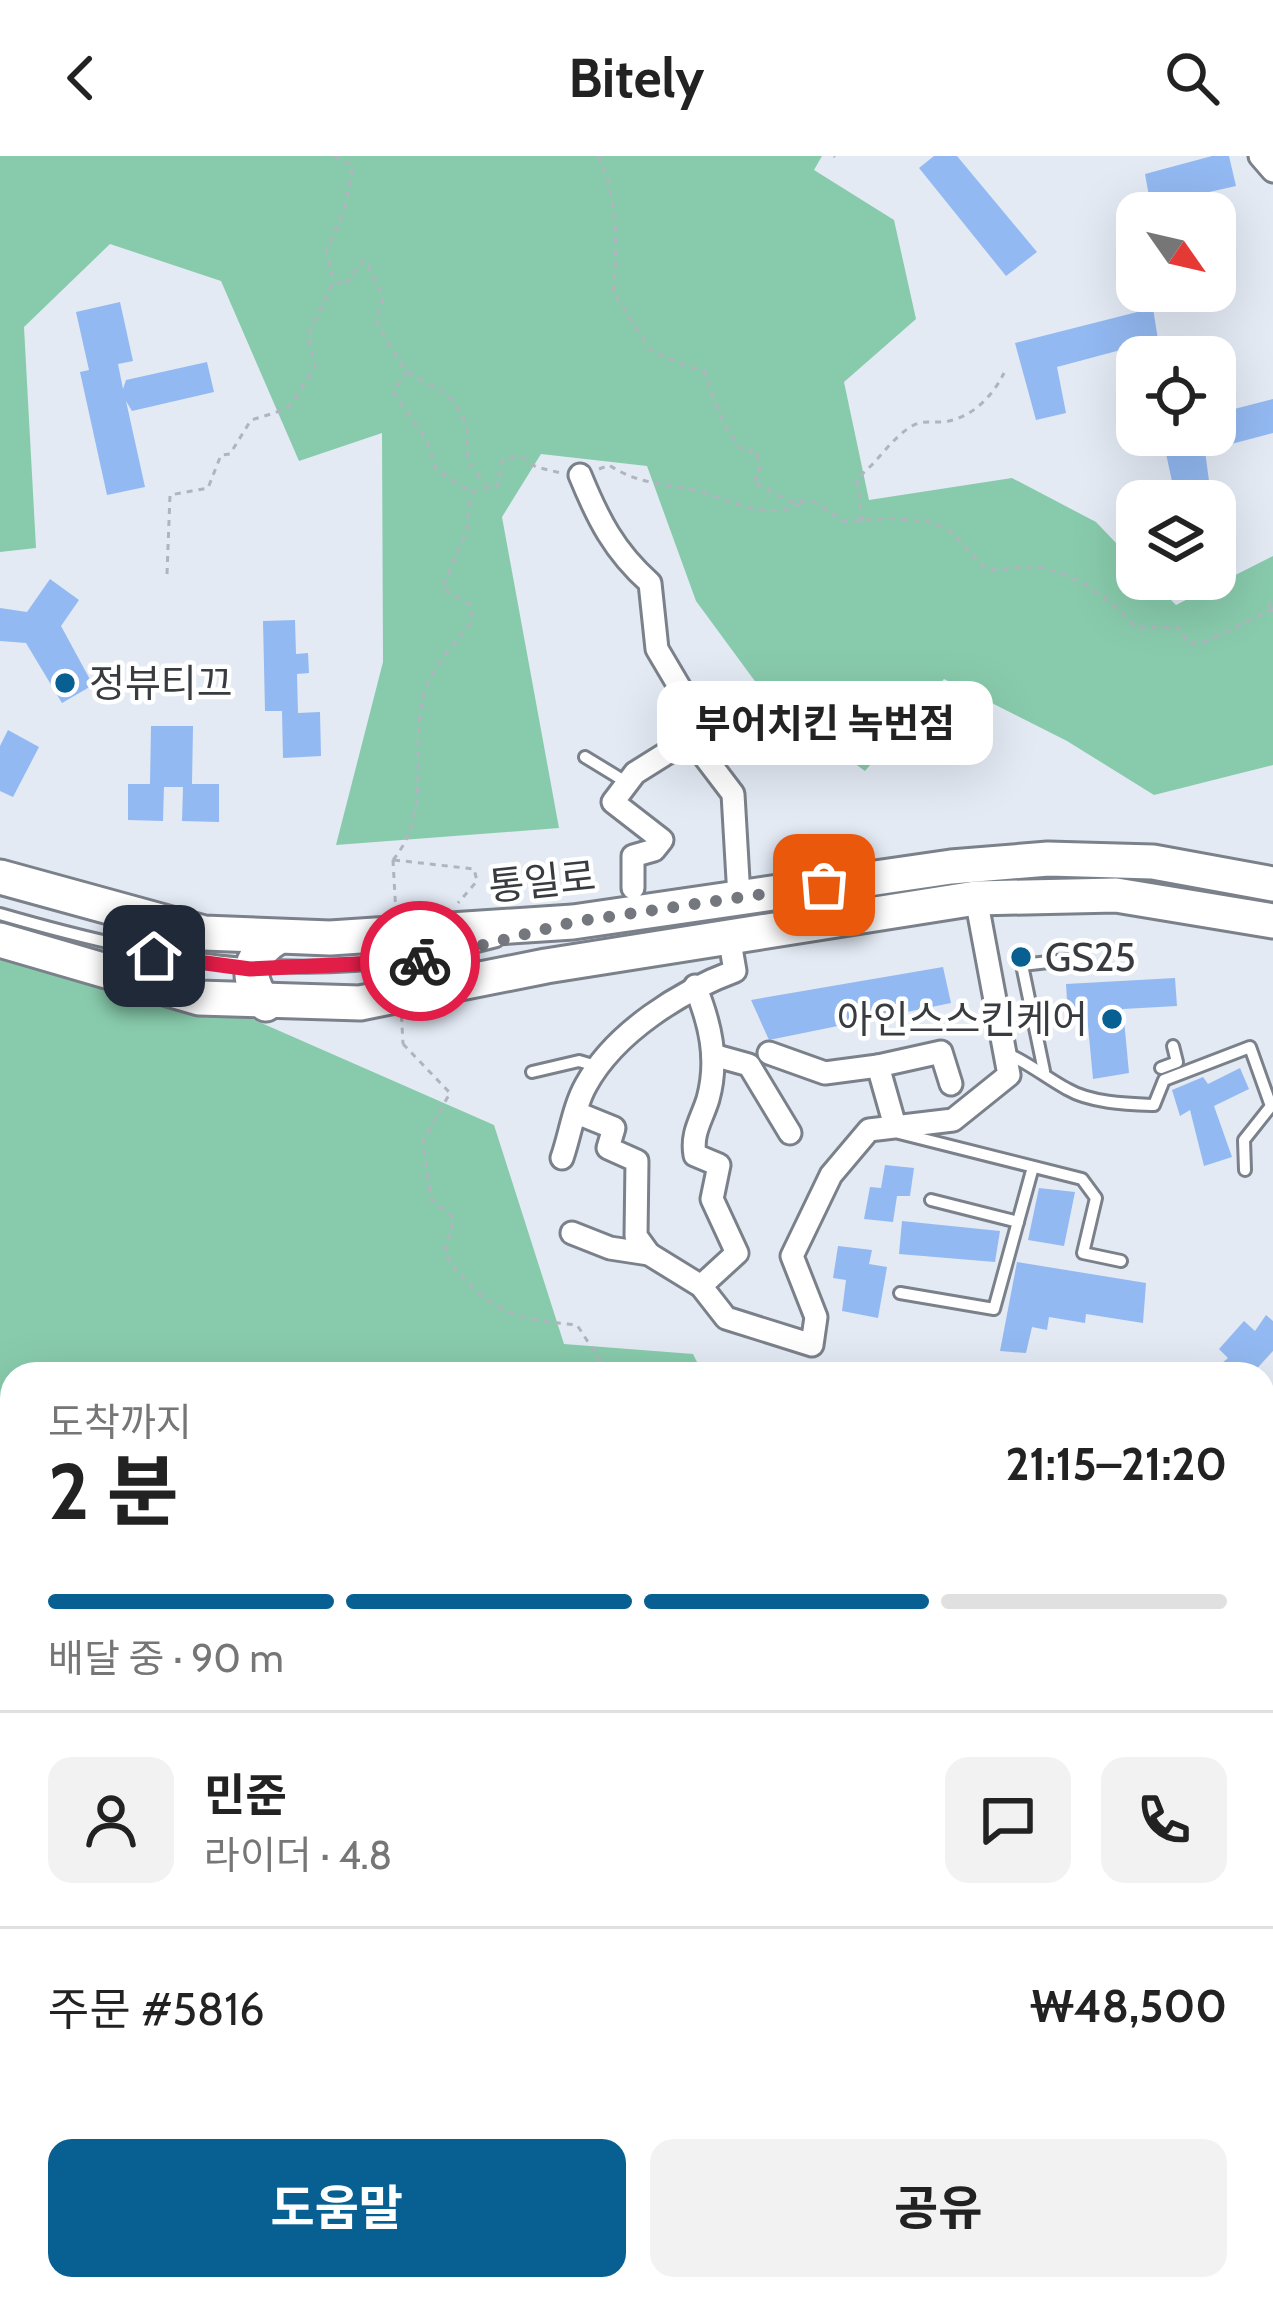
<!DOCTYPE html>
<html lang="ko">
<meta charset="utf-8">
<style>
body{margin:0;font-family:Cabin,"Noto Sans KR",sans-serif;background:#f2f2f2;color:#222;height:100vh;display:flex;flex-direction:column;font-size:45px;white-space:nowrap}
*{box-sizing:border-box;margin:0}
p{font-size:39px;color:#767676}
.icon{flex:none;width:66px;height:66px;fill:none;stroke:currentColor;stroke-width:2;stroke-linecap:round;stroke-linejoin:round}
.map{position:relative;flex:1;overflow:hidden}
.sheet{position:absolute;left:0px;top:1206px;width:1275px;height:939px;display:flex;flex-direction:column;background:#fff;border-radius:36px 36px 0 0;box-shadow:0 12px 48px #0002}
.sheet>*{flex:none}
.needle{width:78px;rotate:124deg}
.fabs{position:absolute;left:1116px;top:36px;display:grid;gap:24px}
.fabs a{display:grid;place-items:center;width:120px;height:120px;border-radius:24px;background:#fff;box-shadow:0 12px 48px #0002;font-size:60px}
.pin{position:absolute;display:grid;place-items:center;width:102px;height:102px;color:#fff;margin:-51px;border-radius:24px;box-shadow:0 6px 18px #0006}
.courier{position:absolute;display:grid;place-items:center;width:120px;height:120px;margin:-60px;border:9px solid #e11d48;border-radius:50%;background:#fff;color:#222;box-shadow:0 3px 15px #0007}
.bubble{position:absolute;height:84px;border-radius:24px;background:#fff;box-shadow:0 12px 48px #0002;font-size:39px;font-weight:700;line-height:84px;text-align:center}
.summary em{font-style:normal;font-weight:700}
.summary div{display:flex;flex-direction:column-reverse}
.summary{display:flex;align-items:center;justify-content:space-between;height:204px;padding:0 48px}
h1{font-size:78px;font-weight:700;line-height:90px}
.bar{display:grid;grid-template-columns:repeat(4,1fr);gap:18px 12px;align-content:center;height:144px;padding:0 48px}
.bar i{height:15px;border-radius:9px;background:#e0e0e0}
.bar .current{background:#076091}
.bar p{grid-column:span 4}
.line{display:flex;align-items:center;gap:30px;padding:0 48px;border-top:3px solid #e0e0e0}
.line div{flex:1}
.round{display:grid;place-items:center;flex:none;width:126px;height:126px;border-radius:24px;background:#f2f2f2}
.primary-button{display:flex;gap:24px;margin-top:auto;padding:24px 48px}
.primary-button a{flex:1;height:138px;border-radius:24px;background:#076091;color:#fff;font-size:48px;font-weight:700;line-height:138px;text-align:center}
.primary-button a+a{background:#f2f2f2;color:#222}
header{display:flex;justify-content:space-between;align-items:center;height:156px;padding:0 48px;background:#fff;font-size:54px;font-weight:700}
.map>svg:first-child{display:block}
</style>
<header><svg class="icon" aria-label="back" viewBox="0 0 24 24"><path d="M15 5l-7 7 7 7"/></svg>Bitely<svg class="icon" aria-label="search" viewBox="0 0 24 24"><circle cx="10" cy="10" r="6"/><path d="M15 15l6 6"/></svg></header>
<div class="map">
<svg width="1273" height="2143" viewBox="0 0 1273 2143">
<rect width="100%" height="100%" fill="#e3eaf4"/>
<g fill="#88cbac">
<path d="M 0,0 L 822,0 L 814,14 L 894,64 L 916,163 L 844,226 L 869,344 L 1012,322 L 1096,366 L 1137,409 L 1137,423 L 1150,423 L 1176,449 L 1273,400 L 1273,609 L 1154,639 L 1067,585 L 944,523 L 865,615 L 771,547 L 696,445 L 647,310 L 541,298 L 502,361 L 559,672 L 336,689 L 383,506 L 382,277 L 299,305 L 221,125 L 110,88 L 24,171 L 36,392 L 0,396 Z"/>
<path d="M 0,798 L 243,859 L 494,969 L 564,1188 L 693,1198 L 703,1218 L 12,1218 L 12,2102 L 0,2098 Z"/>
<path d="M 1263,1326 L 1273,1329 L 1273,2143 L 127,2143 L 100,2133 L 1263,2133 Z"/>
</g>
<g fill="#93b9f2">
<path d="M 934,0 L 957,0 L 1037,96 L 1006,120 L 919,12 Z"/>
<path d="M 1212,0 L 1229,0 L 1236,30 L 1187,41 L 1191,57 L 1152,57 L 1145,18 Z"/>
<path d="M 120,146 L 133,205 L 118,208 L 123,233 L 126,224 L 207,206 L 214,236 L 132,255 L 126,245 L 145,331 L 107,339 L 80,216 L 89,214 L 76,156 Z"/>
<path d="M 1153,152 L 1158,184 L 1057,211 L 1066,257 L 1036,264 L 1015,187 Z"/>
<path d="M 1273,243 L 1273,277 L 1205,295 L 1211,340 L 1176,344 L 1162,279 L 1215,279 L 1215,258 Z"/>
<path d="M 50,423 L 79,444 L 61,470 L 93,529 L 62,547 L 26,487 L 0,485 L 0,452 L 27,456 Z"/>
<path d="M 295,464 L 296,498 L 308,497 L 309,517 L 297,518 L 298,557 L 320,556 L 321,600 L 283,602 L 282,555 L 265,555 L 263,465 Z"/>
<path d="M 151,570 L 193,570 L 192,628 L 219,628 L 219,666 L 182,665 L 183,631 L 164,631 L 163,665 L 128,664 L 128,628 L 150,628 Z"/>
<path d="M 8,574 L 39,591 L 13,641 L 0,635 L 0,590 Z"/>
<path d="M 943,811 L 951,847 L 769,884 L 751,844 Z"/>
<path d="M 1175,822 L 1177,850 L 1123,853 L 1129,917 L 1093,923 L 1087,859 L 1068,862 L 1066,828 Z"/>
<path d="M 1240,912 L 1249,933 L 1214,950 L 1232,1001 L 1204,1010 L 1190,954 L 1180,960 L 1172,934 L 1203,921 L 1208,928 Z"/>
<path d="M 885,1009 L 914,1012 L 910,1040 L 897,1040 L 893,1066 L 864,1063 L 870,1031 L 881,1032 Z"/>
<path d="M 1039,1032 L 1075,1036 L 1064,1090 L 1028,1084 Z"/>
<path d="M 902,1065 L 1000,1075 L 995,1106 L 899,1098 Z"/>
<path d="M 838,1090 L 872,1094 L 869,1108 L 887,1111 L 878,1162 L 842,1155 L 846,1124 L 833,1122 Z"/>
<path d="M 1017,1106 L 1146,1127 L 1143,1167 L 1086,1158 L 1085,1167 L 1049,1161 L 1047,1174 L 1032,1171 L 1026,1197 L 1000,1195 Z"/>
<path d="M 1266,1159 L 1273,1165 L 1273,1195 L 1252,1218 L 1211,1216 L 1228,1202 L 1219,1193 L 1244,1165 L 1255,1175 Z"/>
</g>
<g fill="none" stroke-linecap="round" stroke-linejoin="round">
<g stroke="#7b818a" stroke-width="16">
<g id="lane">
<path d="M 585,601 L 626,626"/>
<path d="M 0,758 C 173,808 320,833 497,785"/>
<path d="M 438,804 L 479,811"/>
<path d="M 1008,898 C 1030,908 1047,922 1067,933 C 1091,947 1127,948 1154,949 L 1164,924 L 1250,891 L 1271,950 L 1244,984 L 1245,1014"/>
<path d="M 1161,912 L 1177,906 L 1173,890"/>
<path d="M 1044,915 L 1022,809 L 1084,802"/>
<path d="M 532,916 L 579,905 L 596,910"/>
<path d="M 899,977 L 1082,1023 L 1096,1042 L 1083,1097 L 1121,1105"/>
<path d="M 931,1044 L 1018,1066"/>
<path d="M 900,1137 L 994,1153 L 1033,1011"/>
</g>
</g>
<g stroke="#7b818a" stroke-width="27">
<g id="street">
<path d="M 1260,0 L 1273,15"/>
<path d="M 580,319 C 598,363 614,395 650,427 L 657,493 L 693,554 L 695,588 L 733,638 L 739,741"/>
<path d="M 633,732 L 633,700 L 654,694 L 662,684 L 613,646 L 635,617 L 683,587 L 695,588"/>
<path d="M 695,830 C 710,867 719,903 708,943 C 702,963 691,977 695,999 L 719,1009 L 712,1043 L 737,1097 L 701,1130"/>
<path d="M 769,897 L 825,917 L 878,910"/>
<path d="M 713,899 L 749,909 L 790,977"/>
<path d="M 577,957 L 614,972 L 608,992 L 637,1005 L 636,1080 L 649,1098"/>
<path d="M 895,970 L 878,910 L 941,896 L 951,928"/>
<path d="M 562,1002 C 570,979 574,950 586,929 C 615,876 681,835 735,815 L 729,780"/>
<path d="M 572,1077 L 610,1092 L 649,1098 L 701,1130 L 726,1162 L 812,1189 L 816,1161 L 792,1100 L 831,1019 L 869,974 L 953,964 L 1009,919 L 976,742"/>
<path d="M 893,2143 L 894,2133"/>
</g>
</g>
<g stroke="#7b818a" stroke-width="39">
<g id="primary">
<path d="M 0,721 L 204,777 L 330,782 L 573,766 L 951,711 L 1048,703 L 1153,706 L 1273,728"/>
<path d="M 0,784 L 199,842 L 360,847 L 546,810 L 976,742 L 1116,739 L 1273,765"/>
<path d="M 150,830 L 170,825 L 180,811 L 181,790 L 165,769"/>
<path d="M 266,848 C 243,821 249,799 278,781"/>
</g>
</g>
<g stroke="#afb5bd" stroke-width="3" stroke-dasharray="6 6" stroke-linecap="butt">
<path d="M 334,0 L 353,10 L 344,55 L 326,95 L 334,126 L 346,128 L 363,104 L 367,107 L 383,141 L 376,164 C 384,180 399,210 413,219 C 432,231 445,232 458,252 C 480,285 450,293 486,328"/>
<path d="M 598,0 C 618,40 618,93 613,136 L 652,196 L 705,216 C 713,245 724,274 744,295 L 757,295 L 760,320 L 752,325 L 789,345 L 815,346 L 845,366 L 889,362 L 931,366 L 949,374 L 986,413 C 1003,415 1020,410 1035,411 C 1073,415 1111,443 1135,471 L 1177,471 L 1189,488 L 1207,485 L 1273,453"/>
<path d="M 834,0 L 835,1"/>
<path d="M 407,216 L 393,235 L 427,285 L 436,313 L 471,336 L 498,329 L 502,305 L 519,299 L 536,311 L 561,317"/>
<path d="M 599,313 L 609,309 C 636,327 659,327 690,333 C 724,340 766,367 800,348"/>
<path d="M 862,366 L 857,322 C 878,307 890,283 912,270 C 924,263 936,268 949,265 C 975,259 993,239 1004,217"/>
<path d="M 167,418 L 170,339 L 208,332 L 221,299 L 230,298 L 251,264 C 301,249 286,255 315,210 L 308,178 L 332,129"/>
<path d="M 1268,452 L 1273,441"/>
<path d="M 393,704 C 435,653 407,589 426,532 C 436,505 457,487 473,463 L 470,449 L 442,432 L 467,374 L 470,338"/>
<path d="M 394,704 L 474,713 L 477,725 L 458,747"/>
<path d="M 403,888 L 450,937 L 423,985 L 431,1043 L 454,1062 L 444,1097 C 486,1155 508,1162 577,1169 L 609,1218"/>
<path d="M 0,1380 L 12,1395"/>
<path d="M 0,1585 L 12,1590"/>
<path d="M 0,1770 L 12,1773"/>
<path d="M 1263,1854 L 1273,1863"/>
<path d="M 1263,1935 L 1273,1938"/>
<path d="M 959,2133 L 962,2143"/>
</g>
<use href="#lane" stroke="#fff" stroke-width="10"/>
<use href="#street" stroke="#fff" stroke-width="21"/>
<use href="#primary" stroke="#fff" stroke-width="33"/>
<path stroke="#afb5bd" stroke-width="3" stroke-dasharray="6 6" stroke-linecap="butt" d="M 393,704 L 403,888"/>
</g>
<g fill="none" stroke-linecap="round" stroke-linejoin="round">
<path stroke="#74787e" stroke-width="12" stroke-dasharray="0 21.6" d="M 420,805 L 573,766 L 824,729"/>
<path stroke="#e11d48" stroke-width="15" d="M 154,800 L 250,813 L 420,805"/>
</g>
<g fill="#076091" stroke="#fff" stroke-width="4.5">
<circle cx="65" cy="527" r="12"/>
<circle cx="1021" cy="801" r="12"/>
<circle cx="1112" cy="863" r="12"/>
</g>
<g text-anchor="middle" stroke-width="9" stroke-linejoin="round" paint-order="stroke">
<g font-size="39" fill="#383b3f" stroke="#fff" text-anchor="start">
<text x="89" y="541">정뷰티끄</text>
<text x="1045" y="815">GS25</text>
<text x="1088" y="877" text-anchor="end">아인스스킨케어</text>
</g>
<g font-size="39" fill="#383b3f" stroke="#fff">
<text transform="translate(542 725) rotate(-6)" y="14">통일로</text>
</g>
</g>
</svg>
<div class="fabs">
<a><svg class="needle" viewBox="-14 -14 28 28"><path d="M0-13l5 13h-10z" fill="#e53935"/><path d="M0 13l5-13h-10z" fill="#767676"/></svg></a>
<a><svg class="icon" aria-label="locate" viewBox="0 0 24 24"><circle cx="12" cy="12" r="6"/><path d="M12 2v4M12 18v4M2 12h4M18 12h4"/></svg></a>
<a><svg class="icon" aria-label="layers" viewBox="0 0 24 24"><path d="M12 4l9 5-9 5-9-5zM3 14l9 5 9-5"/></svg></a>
</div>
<div class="pin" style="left:824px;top:729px;background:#ea580c"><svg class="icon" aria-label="bag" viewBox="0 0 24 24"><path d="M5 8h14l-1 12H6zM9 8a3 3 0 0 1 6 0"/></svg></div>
<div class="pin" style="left:154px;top:800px;background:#1f2937"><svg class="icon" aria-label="home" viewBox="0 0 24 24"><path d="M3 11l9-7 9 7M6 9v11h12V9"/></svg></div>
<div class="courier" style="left:420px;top:805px"><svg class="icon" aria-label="bike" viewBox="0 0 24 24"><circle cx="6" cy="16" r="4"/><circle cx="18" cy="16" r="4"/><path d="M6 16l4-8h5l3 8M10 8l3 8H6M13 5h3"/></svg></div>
<div class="bubble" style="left:657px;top:525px;width:336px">부어치킨 녹번점</div>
<section class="sheet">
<div class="summary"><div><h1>2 분</h1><p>도착까지</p></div><em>21:15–21:20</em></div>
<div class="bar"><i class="current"></i><i class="current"></i><i class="current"></i><i></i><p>배달 중 · 90 m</p></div>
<div class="line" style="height:216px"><a class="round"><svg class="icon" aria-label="person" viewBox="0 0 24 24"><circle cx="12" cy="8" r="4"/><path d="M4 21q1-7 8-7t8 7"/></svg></a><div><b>민준</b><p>라이더 · 4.8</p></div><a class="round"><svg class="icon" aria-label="chat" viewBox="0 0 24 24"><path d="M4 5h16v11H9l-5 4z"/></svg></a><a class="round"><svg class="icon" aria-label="phone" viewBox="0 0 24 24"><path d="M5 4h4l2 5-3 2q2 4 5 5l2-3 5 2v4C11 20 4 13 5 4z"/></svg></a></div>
<div class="line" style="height:156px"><div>주문 #5816</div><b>₩48,500</b></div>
<div class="primary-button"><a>도움말</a><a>공유</a></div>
</section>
</div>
